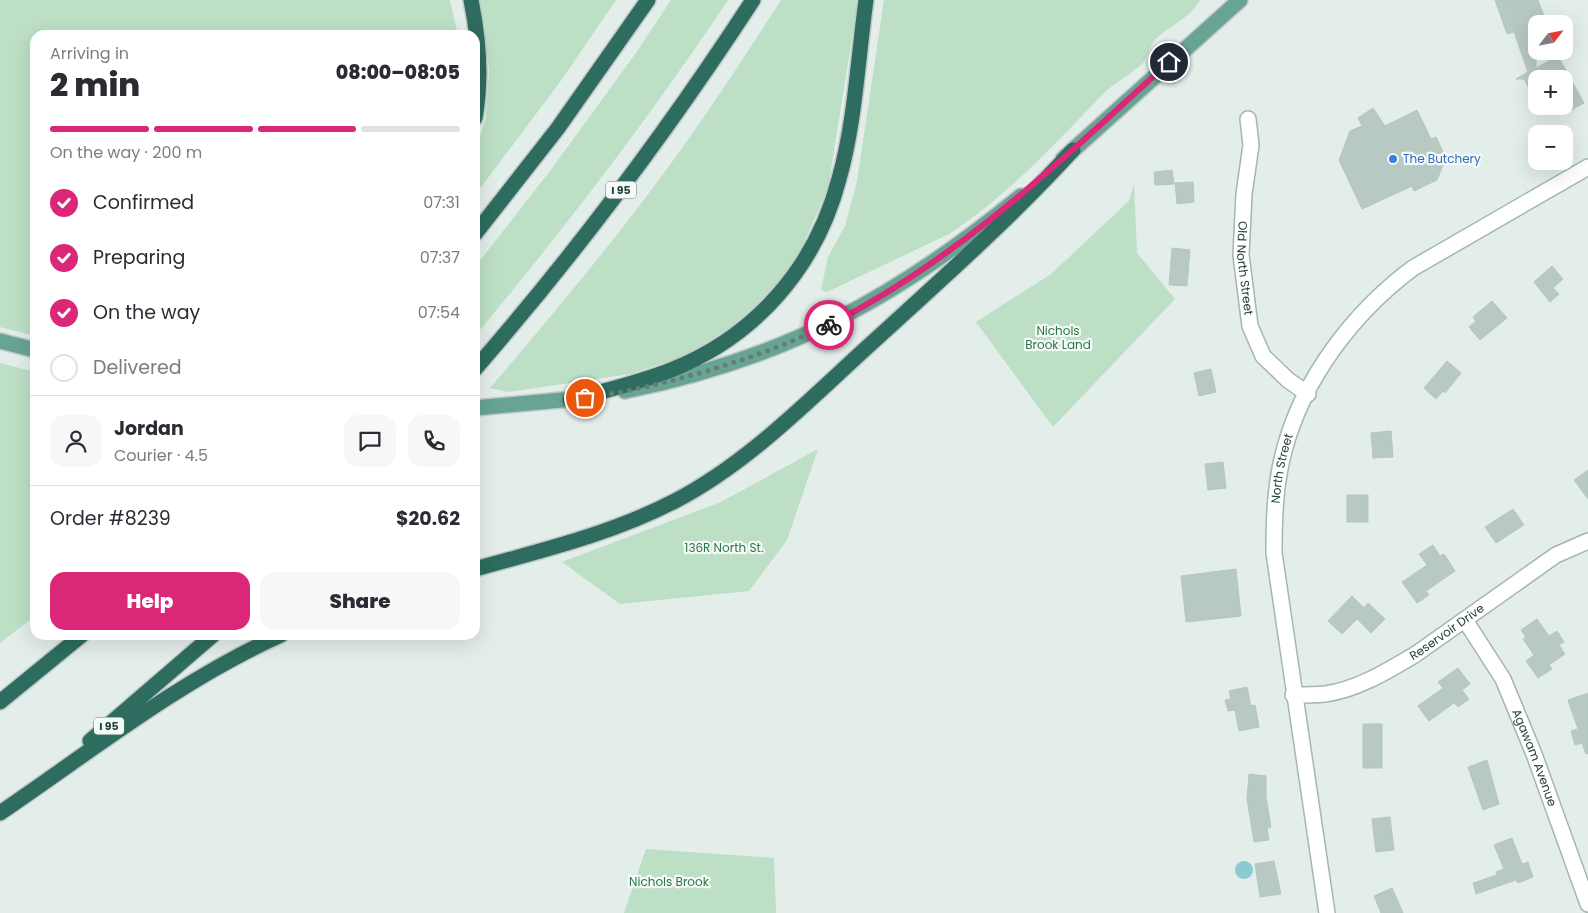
<!DOCTYPE html>
<meta charset="utf-8">
<style>
body{margin:0;font-family:Poppins,sans-serif;background:#f7f7f7;color:#2b2b33;height:100vh;display:flex;flex-direction:column;font-size:19px;white-space:nowrap}
*{box-sizing:border-box;margin:0}
p{font-size:16px;color:#7c7c81}
.icon{flex:none;width:28px;height:28px;fill:none;stroke:currentColor;stroke-width:2;stroke-linecap:round;stroke-linejoin:round}
.map{position:relative;flex:1;overflow:hidden}
.sheet{position:absolute;left:30px;top:30px;width:450px;height:610px;display:flex;flex-direction:column;background:#fff;border-radius:15px;box-shadow:0 5px 20px #0002}
.sheet>*{flex:none}
.needle{width:32px;rotate:58deg}
.controls{position:absolute;left:1528px;top:15px;display:grid;gap:10px}
.controls a{display:grid;place-items:center;width:45px;height:45px;border-radius:10px;background:#fff;box-shadow:0 5px 20px #0002;font-size:25px}
.pin{position:absolute;display:grid;place-items:center;width:42px;height:42px;color:#fff;margin:-21px;border:2px solid #fff;border-radius:50%;box-shadow:0 1px 5px #0007}
.courier{position:absolute;display:grid;place-items:center;width:50px;height:50px;margin:-25px;border:4px solid #db2777;border-radius:50%;background:#fff;color:#222;box-shadow:0 1px 6px #0007}
.head em{font-style:normal;font-weight:800}
.head div{display:flex;flex-direction:column-reverse}
.head{display:flex;align-items:center;justify-content:space-between;height:85px;padding:0 20px}
h1{font-size:32px;font-weight:800;line-height:38px}
.bar{display:grid;grid-template-columns:repeat(4,1fr);gap:8px 5px;align-content:center;height:60px;padding:0 20px}
.bar i{height:6px;border-radius:4px;background:#e1e1e2}
.bar .on{background:#db2777}
.bar p{grid-column:span 4}
.line{display:flex;align-items:center;gap:12px;padding:0 20px;border-top:1px solid #e1e1e2}
.line div{flex:1}
.round{display:grid;place-items:center;flex:none;width:52px;height:52px;border-radius:15px;background:#f7f7f7}
ol{padding:0 20px;list-style:none}
li{display:flex;align-items:center;gap:15px;height:55px}
li p{margin-inline-start:auto}
li .icon{padding:5px;border-radius:50%;background:#db2777;color:#fff;stroke-width:4}
li:last-child{color:#7c7c81}
li i{width:28px;height:28px;border:2px solid #e1e1e2;border-radius:50%}
.button{display:flex;gap:10px;margin-top:auto;padding:10px 20px}
.button a{flex:1;height:58px;border-radius:15px;background:#db2777;color:#fff;font-size:20px;font-weight:800;line-height:58px;text-align:center}
.button a+a{background:#f7f7f7;color:#2b2b33}
.map>svg:first-child{display:block}
</style>
<div class="map">
<svg width="1588" height="913" viewBox="0 0 1588 913">
<rect width="100%" height="100%" fill="#e3ede9"/>
<g fill="#bcdfc5">
<path d="M 0,0 L 450,0 L 458,35 L 35,35 L 35,336 L 0,327 Z"/>
<path d="M 480,0 L 616,0 L 560,82 L 475,195 L 475,152 L 486,118 L 489,70 Z"/>
<path d="M 671,0 L 728,0 C 650,117 565,228 475,336 L 475,267 L 550,171 L 636,53 Z"/>
<path d="M 781,0 L 858,0 L 828,188 L 799,254 L 783,277 L 758,303 L 732,326 L 704,344 L 676,359 L 630,374 L 508,392 L 490,388 C 543,326 596,263 646,197 C 694,134 738,67 781,0 Z"/>
<path d="M 884,0 L 1200,0 C 1189,19 1170,25 1155,40 C 1149,46 1148,57 1143,63 C 1130,76 1113,83 1101,96 C 1053,146 1007,196 949,234 L 827,292 L 821,290 L 828,257 L 845,226 L 857,181 Z"/>
<path d="M 1134,184 L 1137,253 L 1175,299 L 1053,427 L 976,322 L 1051,274 L 1129,201 Z"/>
<path d="M 0,363 L 35,372 L 35,616 L 0,643 Z"/>
<path d="M 818,449 L 787,540 L 749,591 L 620,604 L 562,562 L 721,502 Z"/>
<path d="M 646,849 L 774,858 L 776,913 L 624,913 Z"/>
</g>
<circle fill="#8bc9d3" cx="1244" cy="870" r="9"/>
<g fill="#b8c8c2" stroke="#b5c7c0">
<path d="M 1495,0 L 1538,0 L 1547,24 L 1536,24 L 1536,68 L 1558,56 L 1584,103 L 1564,114 L 1564,79 L 1536,79 L 1536,101 L 1524,79 L 1516,79 L 1528,72 L 1514,32 L 1507,34 Z"/>
<path d="M 1373,108 L 1385,126 L 1417,110 L 1431,139 L 1436,137 L 1446,158 L 1437,180 L 1414,191 L 1412,186 L 1362,209 L 1339,160 L 1350,131 L 1362,126 L 1358,118 Z"/>
<path d="M 1172,170 L 1174,184 L 1155,185 L 1154,172 Z"/>
<path d="M 1193,182 L 1194,202 L 1177,204 L 1175,183 Z"/>
<path d="M 1172,248 L 1190,250 L 1187,286 L 1169,285 Z"/>
<path d="M 1552,266 L 1563,279 L 1553,288 L 1559,294 L 1550,302 L 1534,282 Z"/>
<path d="M 1492,301 L 1507,318 L 1480,340 L 1469,327 L 1476,321 L 1473,317 Z"/>
<path d="M 1447,361 L 1461,373 L 1445,393 L 1443,391 L 1436,399 L 1424,388 Z"/>
<path d="M 1211,369 L 1216,392 L 1199,396 L 1194,373 Z"/>
<path d="M 1391,431 L 1393,457 L 1373,458 L 1371,433 Z"/>
<path d="M 1223,462 L 1226,488 L 1208,490 L 1205,464 Z"/>
<path d="M 1588,470 L 1588,499 L 1574,480 Z"/>
<rect x="1347" y="495" width="21" height="27"/>
<path d="M 1513,509 L 1524,525 L 1496,543 L 1485,527 Z"/>
<path d="M 1433,545 L 1440,556 L 1444,554 L 1455,571 L 1426,591 L 1429,595 L 1417,603 L 1402,582 L 1427,565 L 1419,554 Z"/>
<path d="M 1236,569 L 1241,616 L 1186,622 L 1181,576 Z"/>
<path d="M 1352,596 L 1364,608 L 1368,603 L 1385,619 L 1371,633 L 1357,619 L 1342,634 L 1328,621 Z"/>
<path d="M 1537,619 L 1549,636 L 1557,631 L 1564,642 L 1559,645 L 1565,654 L 1549,665 L 1552,669 L 1538,678 L 1526,661 L 1534,655 L 1523,639 L 1526,637 L 1521,630 Z"/>
<path d="M 1458,668 L 1470,684 L 1462,690 L 1469,699 L 1458,707 L 1454,703 L 1429,721 L 1418,706 L 1443,688 L 1438,682 Z"/>
<path d="M 1247,687 L 1251,706 L 1255,705 L 1259,727 L 1239,731 L 1235,710 L 1228,711 L 1225,700 L 1231,699 L 1229,691 Z"/>
<path d="M 1588,693 L 1588,753 L 1586,754 L 1582,743 L 1575,745 L 1571,731 L 1578,729 L 1568,700 Z"/>
<rect x="1363" y="724" width="19" height="44"/>
<path d="M 1487,760 L 1499,804 L 1483,810 L 1468,767 Z"/>
<path d="M 1249,774 L 1266,776 L 1266,797 L 1271,827 L 1267,828 L 1269,840 L 1254,842 L 1247,799 Z"/>
<path d="M 1390,817 L 1394,850 L 1376,852 L 1372,819 Z"/>
<path d="M 1512,838 L 1522,864 L 1528,862 L 1533,877 L 1518,883 L 1516,880 L 1476,894 L 1473,883 L 1497,875 L 1496,872 L 1504,869 L 1494,845 Z"/>
<path d="M 1274,861 L 1281,894 L 1260,897 L 1255,864 Z"/>
<path d="M 1392,888 L 1403,913 L 1381,913 L 1374,896 Z"/>
</g>
<g fill="none" stroke-linecap="round" stroke-linejoin="round">
<g stroke="#a5b5b0" stroke-width="18">
<g id="street">
<path id="s1" d="M 1248,119 L 1251,145 L 1244,194 L 1241,255 L 1250,326 L 1263,356 L 1288,380 L 1308,394"/>
<path id="s2" d="M 1465,620 L 1503,679 L 1534,754 L 1588,904"/>
<path id="s3" d="M 1293,695 C 1304,695 1315,695 1325,694 C 1357,690 1389,670 1416,654 L 1556,555 L 1588,541"/>
</g>
</g>
<g stroke="#a1b9b0" stroke-width="18">
<g id="secondary">
<path id="s4" d="M 1327,913 L 1274,553 C 1274,519 1275,484 1284,451 C 1303,378 1354,312 1413,268 L 1588,167"/>
</g>
</g>
<g stroke="#c1c9c7" stroke-width="18">
<g id="primary">
<path d="M 1063,159 L 1240,0"/>
<path d="M 0,341 L 35,350"/>
<path d="M 625,391 C 785,359 896,298 1021,196"/>
<path d="M 475,408 L 583,398"/>
</g>
</g>
<g stroke="#c1c9c7" stroke-width="18">
<g id="highway">
<path d="M 471,0 C 479,39 482,79 475,118"/>
<path d="M 475,234 L 558,128 L 648,0"/>
<path d="M 475,369 C 576,253 669,129 753,0"/>
<path d="M 570,400 C 604,391 638,383 671,370 C 756,336 816,267 839,179 C 855,123 858,58 866,0"/>
<path d="M 475,569 C 543,550 611,534 675,501 C 746,464 804,405 863,351 C 935,285 1007,222 1073,150"/>
<path d="M 0,702 L 82,635"/>
<path d="M 90,741 L 213,635"/>
<path d="M 0,813 C 90,752 182,679 281,635"/>
</g>
</g>
<use href="#street" stroke="#fff" stroke-width="15"/>
<use href="#secondary" stroke="#fff" stroke-width="15"/>
<use href="#primary" stroke="#67a493" stroke-width="15"/>
<use href="#highway" stroke="#2d6c5e" stroke-width="15"/>
</g>
<g fill="none" stroke-linecap="round" stroke-linejoin="round">
<path stroke="#667c75" stroke-width="5" stroke-dasharray="0 9" d="M 585,398 C 670,385 751,361 829,325"/>
<path stroke="#db2777" stroke-width="6" d="M 829,325 C 959,259 1062,160 1169,62"/>
</g>
<circle fill="#3f7fe0" stroke="#f4faf7" stroke-width="2" cx="1393" cy="159" r="5"/>
<g text-anchor="middle" stroke-width="4.5" stroke-linejoin="round" paint-order="stroke">
<g fill="#f4faf7" stroke="#617771" stroke-width="1">
<rect x="606" y="181.5" width="30" height="17" rx="4"/>
<rect x="94" y="717.5" width="30" height="17" rx="4"/>
</g>
<g font-size="11" font-weight="bold" fill="#223f37">
<text x="621" y="194">I 95</text>
<text x="109" y="730">I 95</text>
</g>
<g font-size="12" fill="#366cbe" stroke="#f4faf7" text-anchor="start">
<text x="1403" y="163">The Butchery</text>
</g>
<g font-size="12" fill="#223f37" stroke="#f4faf7">
<text dy="4" stroke="none"><textPath href="#s1" startOffset="150">Old North Street</textPath></text>
<text dy="4" stroke="none"><textPath href="#s4" startOffset="449">North Street</textPath></text>
<text dy="4" stroke="none"><textPath href="#s3" startOffset="170">Reservoir Drive</textPath></text>
<text dy="4" stroke="none"><textPath href="#s2" startOffset="155">Agawam Avenue</textPath></text>
</g>
<g font-size="12" fill="#2c7747" stroke="#f4faf7">
<text x="1058" y="335">Nichols<tspan x="1058" dy="14">Brook Land</tspan></text>
<text x="724" y="552">136R North St.</text>
<text x="669" y="886">Nichols Brook</text>
</g>
</g>
</svg>
<div class="controls">
<a><svg class="needle" viewBox="-14 -14 28 28"><path d="M0-13l5 13h-10z" fill="#e53935"/><path d="M0 13l5-13h-10z" fill="#7c7c81"/></svg></a>
<a>+</a>
<a>−</a>
</div>
<div class="pin" style="left:585px;top:398px;background:#ea580c"><svg class="icon" aria-label="bag" viewBox="0 0 24 24"><path d="M5 8h14l-1 12H6zM9 8a3 3 0 0 1 6 0"/></svg></div>
<div class="pin" style="left:1169px;top:62px;background:#1f2937"><svg class="icon" aria-label="home" viewBox="0 0 24 24"><path d="M3 11l9-7 9 7M6 9v11h12V9"/></svg></div>
<div class="courier" style="left:829px;top:325px"><svg class="icon" aria-label="bike" viewBox="0 0 24 24"><circle cx="6" cy="16" r="4"/><circle cx="18" cy="16" r="4"/><path d="M6 16l4-8h5l3 8M10 8l3 8H6M13 5h3"/></svg></div>
<section class="sheet">
<div class="head"><div><h1>2 min</h1><p>Arriving in</p></div><em>08:00–08:05</em></div>
<div class="bar"><i class="on"></i><i class="on"></i><i class="on"></i><i></i><p>On the way · 200 m</p></div>
<ol>
<li><svg class="icon" aria-label="check" viewBox="0 0 24 24"><path d="M5 12l5 5 9-10"/></svg>Confirmed<p>07:31</p></li>
<li><svg class="icon" aria-label="check" viewBox="0 0 24 24"><path d="M5 12l5 5 9-10"/></svg>Preparing<p>07:37</p></li>
<li><svg class="icon" aria-label="check" viewBox="0 0 24 24"><path d="M5 12l5 5 9-10"/></svg>On the way<p>07:54</p></li>
<li><i></i>Delivered</li>
</ol>
<div class="line" style="height:90px"><a class="round"><svg class="icon" aria-label="person" viewBox="0 0 24 24"><circle cx="12" cy="8" r="4"/><path d="M4 21q1-7 8-7t8 7"/></svg></a><div><b>Jordan</b><p>Courier · 4.5</p></div><a class="round"><svg class="icon" aria-label="chat" viewBox="0 0 24 24"><path d="M4 5h16v11H9l-5 4z"/></svg></a><a class="round"><svg class="icon" aria-label="phone" viewBox="0 0 24 24"><path d="M5 4h4l2 5-3 2q2 4 5 5l2-3 5 2v4C11 20 4 13 5 4z"/></svg></a></div>
<div class="line" style="height:65px"><div>Order #8239</div><b>$20.62</b></div>
<div class="button"><a>Help</a><a>Share</a></div>
</section>
</div>
